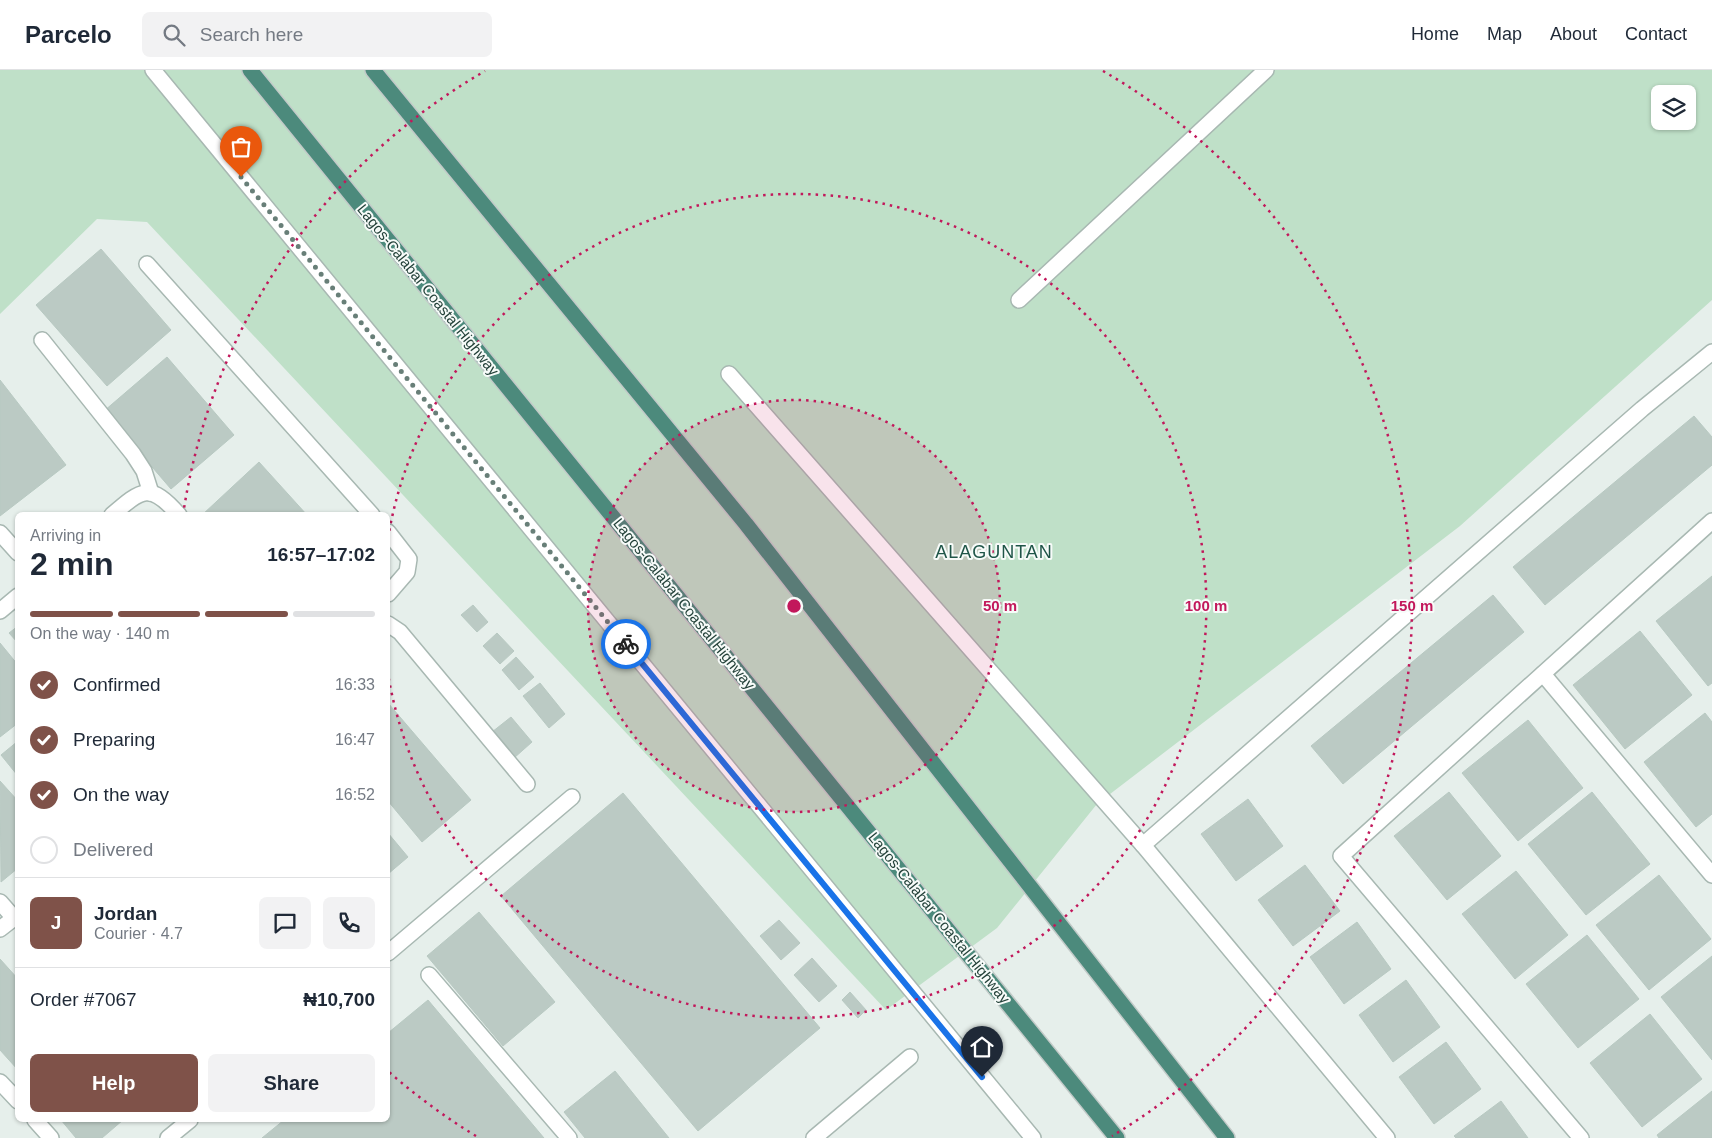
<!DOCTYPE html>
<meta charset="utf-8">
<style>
body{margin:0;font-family:Arial,sans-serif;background:#f2f2f3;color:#1f2937;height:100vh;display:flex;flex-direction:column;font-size:19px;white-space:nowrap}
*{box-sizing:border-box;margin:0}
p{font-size:16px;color:#747a83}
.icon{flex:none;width:28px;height:28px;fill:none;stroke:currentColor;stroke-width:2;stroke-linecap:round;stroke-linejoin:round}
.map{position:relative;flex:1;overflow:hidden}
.panel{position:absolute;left:15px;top:442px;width:375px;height:610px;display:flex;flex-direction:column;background:#fff;border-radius:8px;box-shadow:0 1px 4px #0004}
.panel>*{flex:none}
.controls{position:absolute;left:1651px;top:15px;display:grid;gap:10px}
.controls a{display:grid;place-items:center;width:45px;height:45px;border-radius:8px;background:#fff;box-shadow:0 1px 4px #0004;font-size:25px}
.pin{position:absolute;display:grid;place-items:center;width:42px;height:42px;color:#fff;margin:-51px -21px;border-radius:50% 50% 50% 0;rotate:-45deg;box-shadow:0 0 5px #0007}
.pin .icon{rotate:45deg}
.courier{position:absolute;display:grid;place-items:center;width:50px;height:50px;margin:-25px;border:4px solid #1a73e8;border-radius:50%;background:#fff;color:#222;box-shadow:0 1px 6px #0007}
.overview em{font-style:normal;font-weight:700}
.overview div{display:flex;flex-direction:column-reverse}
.overview{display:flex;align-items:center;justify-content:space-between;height:85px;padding:0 15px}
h1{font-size:32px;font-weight:700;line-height:38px}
.bar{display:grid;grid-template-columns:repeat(4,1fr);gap:8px 5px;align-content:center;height:60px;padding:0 15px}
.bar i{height:6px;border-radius:4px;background:#e0e1e3}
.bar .current{background:#7f5249}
.bar p{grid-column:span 4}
.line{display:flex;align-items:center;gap:12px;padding:0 15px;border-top:1px solid #e0e1e3}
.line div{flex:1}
.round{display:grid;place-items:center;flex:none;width:52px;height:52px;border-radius:8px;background:#f2f2f3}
ol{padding:0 15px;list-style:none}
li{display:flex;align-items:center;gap:15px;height:55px}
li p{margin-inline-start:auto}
li .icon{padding:5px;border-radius:50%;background:#7f5249;color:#fff;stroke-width:4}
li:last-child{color:#747a83}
li i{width:28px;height:28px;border:2px solid #e0e1e3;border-radius:50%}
.button{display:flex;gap:10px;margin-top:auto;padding:10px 15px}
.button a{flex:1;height:58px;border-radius:8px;background:#7f5249;color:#fff;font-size:20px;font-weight:700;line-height:58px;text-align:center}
.button a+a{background:#f2f2f3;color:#1f2937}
header{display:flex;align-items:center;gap:30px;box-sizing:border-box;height:70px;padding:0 25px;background:#fff;border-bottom:1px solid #e0e1e3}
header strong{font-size:24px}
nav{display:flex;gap:28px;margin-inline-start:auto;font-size:18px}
.search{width:350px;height:45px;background:#f2f2f3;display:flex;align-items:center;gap:12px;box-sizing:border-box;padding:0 18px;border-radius:8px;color:#747a83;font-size:19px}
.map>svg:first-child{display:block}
</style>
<header>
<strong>Parcelo</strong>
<div class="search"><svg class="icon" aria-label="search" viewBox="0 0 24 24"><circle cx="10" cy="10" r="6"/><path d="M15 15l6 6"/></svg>Search here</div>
<nav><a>Home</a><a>Map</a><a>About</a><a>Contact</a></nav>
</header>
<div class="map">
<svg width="1712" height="1068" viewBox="0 0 1712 1068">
<rect width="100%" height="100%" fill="#e6efeb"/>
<path fill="#bfe0c8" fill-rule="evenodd" d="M 0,0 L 1712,0 L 1712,230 L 1460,456 L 1097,734 L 997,858 L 886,940 L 147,152 L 97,149 L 0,244 ZM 1660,24 L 1688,24 L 1688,51 L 1660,51 Z"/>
<g fill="#bbcac4" stroke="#b8c9c2">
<path d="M 101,179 L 171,260 L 107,316 L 36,235 Z"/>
<path d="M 167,287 L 234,365 L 171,419 L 104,341 Z"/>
<path d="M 0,310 L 66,395 L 0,446 Z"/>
<path d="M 1694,346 L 1712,367 L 1712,395 L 1545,535 L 1513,497 Z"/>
<path d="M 259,392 L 307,445 L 202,445 Z"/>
<path d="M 1712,506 L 1712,613 L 1708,616 L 1656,551 Z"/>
<path d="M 1493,525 L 1524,562 L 1343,714 L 1311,676 Z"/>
<path d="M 473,535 L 488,552 L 477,562 L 461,545 Z"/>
<path d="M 18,556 L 18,573 L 9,563 Z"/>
<path d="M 1640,561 L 1692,625 L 1625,679 L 1573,615 Z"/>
<path d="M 497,563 L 514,581 L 500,594 L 483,576 Z"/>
<path d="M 0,573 L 18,595 L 18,653 L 0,667 Z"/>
<path d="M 516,587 L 534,607 L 519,620 L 502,600 Z"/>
<path d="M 540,613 L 565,644 L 549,658 L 523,626 Z"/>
<path d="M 388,633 L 471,730 L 422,772 L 388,731 Z"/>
<path d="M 1705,643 L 1712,652 L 1712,744 L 1696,757 L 1644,692 Z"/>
<path d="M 511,647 L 532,672 L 514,688 L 492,662 Z"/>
<path d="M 1528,650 L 1583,718 L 1518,771 L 1462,703 Z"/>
<path d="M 18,671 L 18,706 L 1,685 Z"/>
<path d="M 0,711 L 18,731 L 18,798 L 1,812 Z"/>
<path d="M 1449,722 L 1501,786 L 1447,830 L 1394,766 Z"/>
<path d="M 1592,722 L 1650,794 L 1586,845 L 1528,774 Z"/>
<path d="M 623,723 L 820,958 L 698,1061 L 501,826 Z"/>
<path d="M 1248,729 L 1283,776 L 1236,811 L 1201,764 Z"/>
<path d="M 388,763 L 408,787 L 388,804 Z"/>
<path d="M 1305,795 L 1340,841 L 1293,876 L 1258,830 Z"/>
<path d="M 1516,801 L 1568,865 L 1515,909 L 1462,844 Z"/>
<path d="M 1659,805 L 1711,869 L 1649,920 L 1596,855 Z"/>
<path d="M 479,842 L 555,932 L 503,976 L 427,886 Z"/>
<path d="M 779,850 L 800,873 L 781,890 L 760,866 Z"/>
<path d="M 1357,852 L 1391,899 L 1344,934 L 1310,887 Z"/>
<path d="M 1587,865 L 1639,929 L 1578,978 L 1526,914 Z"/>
<path d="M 1712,886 L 1712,990 L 1661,927 Z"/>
<path d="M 812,888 L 837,916 L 819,932 L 794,905 Z"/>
<path d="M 0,889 L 18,909 L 18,1000 L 0,980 Z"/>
<path d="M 1406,910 L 1440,957 L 1393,992 L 1359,945 Z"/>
<path d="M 850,922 L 866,940 L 858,948 L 842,930 Z"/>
<path d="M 428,930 L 544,1068 L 262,1068 L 284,1050 L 388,1050 L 388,963 Z"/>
<path d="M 1650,944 L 1702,1009 L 1642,1057 L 1590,993 Z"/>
<path d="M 1446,972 L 1481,1019 L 1434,1054 L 1399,1007 Z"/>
<path d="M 615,1001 L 669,1068 L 585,1068 L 564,1042 Z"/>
<path d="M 1712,1021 L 1712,1068 L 1659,1068 L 1657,1065 Z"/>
<path d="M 1501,1031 L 1528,1068 L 1456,1068 L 1454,1066 Z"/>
<path d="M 61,1050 L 123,1050 L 102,1068 L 76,1068 Z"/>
</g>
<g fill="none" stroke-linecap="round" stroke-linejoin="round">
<g stroke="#a8b8b2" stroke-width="18">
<g id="service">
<path d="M 153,0 L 1033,1068"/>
<path d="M 1019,230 L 1266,0"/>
<path d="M 729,304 L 1143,775"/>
<path d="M 429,905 L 569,1068"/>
</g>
</g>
<g stroke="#a8b8b2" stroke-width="18">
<g id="minor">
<path d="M 147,194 L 372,445"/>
<path d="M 42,270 L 133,384 L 144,401 L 151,423"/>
<path d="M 112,445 C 142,419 150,412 179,445"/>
<path d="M 388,462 L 409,489 L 407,502 L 388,524"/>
<path d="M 0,463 L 18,483"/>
<path d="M 0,541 L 18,526"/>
<path d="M 388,554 L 400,562 L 527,714"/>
<path d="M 1543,604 L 1712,805"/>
<path d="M 0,832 L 14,848"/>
<path d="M 0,859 L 18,845"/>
<path d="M 388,883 L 572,727"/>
<path d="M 0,1012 L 18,1031"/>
<path d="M 35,1050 L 51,1068"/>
<path d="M 168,1068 L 190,1050"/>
<path d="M 1387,1068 L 1143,775 L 1642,339 L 1712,282"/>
<path d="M 1581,1068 L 1341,786 L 1712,451"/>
</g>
</g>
<g stroke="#a8b8b2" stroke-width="18">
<path id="tertiary" d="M 814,1068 L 910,987"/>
</g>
<g stroke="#c2cac8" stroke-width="18">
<g id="trunk">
<path d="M 250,0 L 1117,1068"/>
<path d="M 373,0 L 746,454 L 1227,1068"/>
</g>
</g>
<use href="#service" stroke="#fff" stroke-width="15"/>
<use href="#minor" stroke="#fff" stroke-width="15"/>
<use href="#tertiary" stroke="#fff" stroke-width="15"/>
<use href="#trunk" stroke="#4c8a7c" stroke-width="15"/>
</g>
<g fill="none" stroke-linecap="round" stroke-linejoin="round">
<path stroke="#687f78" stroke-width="5" stroke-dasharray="0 9" d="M 241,107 L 626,574"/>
<path stroke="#1a73e8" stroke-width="6" d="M 626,574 L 982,1007"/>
</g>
<circle cx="794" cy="536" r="206" fill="#c2185b" fill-opacity=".12"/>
<g fill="none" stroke="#c2185b" stroke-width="2.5" stroke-dasharray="2.5 5">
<circle cx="794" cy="536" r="206"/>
<path d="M388 468A412 412 0 1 1 388 604"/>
<path d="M476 1066A618 618 0 0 1 389 1002M183 445A618 618 0 0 1 485 1M1103 1A618 618 0 0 1 1112 1066"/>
</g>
<g text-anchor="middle" stroke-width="4" stroke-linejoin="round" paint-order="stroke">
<g font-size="15" fill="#24423a" stroke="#f7fbf9">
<text transform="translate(428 220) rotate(51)" y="5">Lagos-Calabar Coastal Highway</text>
<text transform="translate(684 534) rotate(51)" y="5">Lagos-Calabar Coastal Highway</text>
<text transform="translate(939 848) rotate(51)" y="5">Lagos-Calabar Coastal Highway</text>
</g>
<g font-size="18" letter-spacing="1" fill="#1f5548" stroke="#f7fbf9">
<text x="994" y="488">ALAGUNTAN</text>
</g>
</g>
<circle cx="794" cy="536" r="8" fill="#c2185b" stroke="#f7fbf9" stroke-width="2.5"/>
<g font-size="15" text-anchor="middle" font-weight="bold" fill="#c2185b" stroke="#f7fbf9" stroke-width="4" stroke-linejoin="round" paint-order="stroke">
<text x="1000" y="541">50 m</text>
<text x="1206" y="541">100 m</text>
<text x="1412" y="541">150 m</text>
</g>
</svg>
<div class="controls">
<a><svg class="icon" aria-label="layers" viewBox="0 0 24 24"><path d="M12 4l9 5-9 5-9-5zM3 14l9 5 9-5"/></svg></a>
</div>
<div class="pin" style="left:241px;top:107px;background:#ea580c"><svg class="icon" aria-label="bag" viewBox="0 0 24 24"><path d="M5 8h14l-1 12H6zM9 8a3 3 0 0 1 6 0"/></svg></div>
<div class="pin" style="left:982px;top:1007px;background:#1f2937"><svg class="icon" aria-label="home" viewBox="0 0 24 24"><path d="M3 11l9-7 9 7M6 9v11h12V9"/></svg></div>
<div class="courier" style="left:626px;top:574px"><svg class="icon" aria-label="bike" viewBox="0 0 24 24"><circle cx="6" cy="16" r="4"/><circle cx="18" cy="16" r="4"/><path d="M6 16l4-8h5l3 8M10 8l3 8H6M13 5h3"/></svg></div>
<section class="panel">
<div class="overview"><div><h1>2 min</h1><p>Arriving in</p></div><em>16:57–17:02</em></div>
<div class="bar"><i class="current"></i><i class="current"></i><i class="current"></i><i></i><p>On the way · 140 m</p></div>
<ol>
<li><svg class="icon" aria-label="check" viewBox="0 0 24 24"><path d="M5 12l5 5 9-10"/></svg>Confirmed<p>16:33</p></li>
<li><svg class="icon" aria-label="check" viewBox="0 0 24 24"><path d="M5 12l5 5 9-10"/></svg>Preparing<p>16:47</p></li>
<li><svg class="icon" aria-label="check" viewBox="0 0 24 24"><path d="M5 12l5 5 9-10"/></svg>On the way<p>16:52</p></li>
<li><i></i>Delivered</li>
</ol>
<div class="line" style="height:90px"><b class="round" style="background:#7f5249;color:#fff">J</b><div><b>Jordan</b><p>Courier · 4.7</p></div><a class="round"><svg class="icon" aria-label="chat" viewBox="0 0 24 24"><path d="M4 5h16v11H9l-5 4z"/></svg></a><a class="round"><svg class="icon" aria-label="phone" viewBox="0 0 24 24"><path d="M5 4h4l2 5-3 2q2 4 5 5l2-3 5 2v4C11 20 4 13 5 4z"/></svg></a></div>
<div class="line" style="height:65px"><div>Order #7067</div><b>₦10,700</b></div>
<div class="button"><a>Help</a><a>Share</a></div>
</section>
</div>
